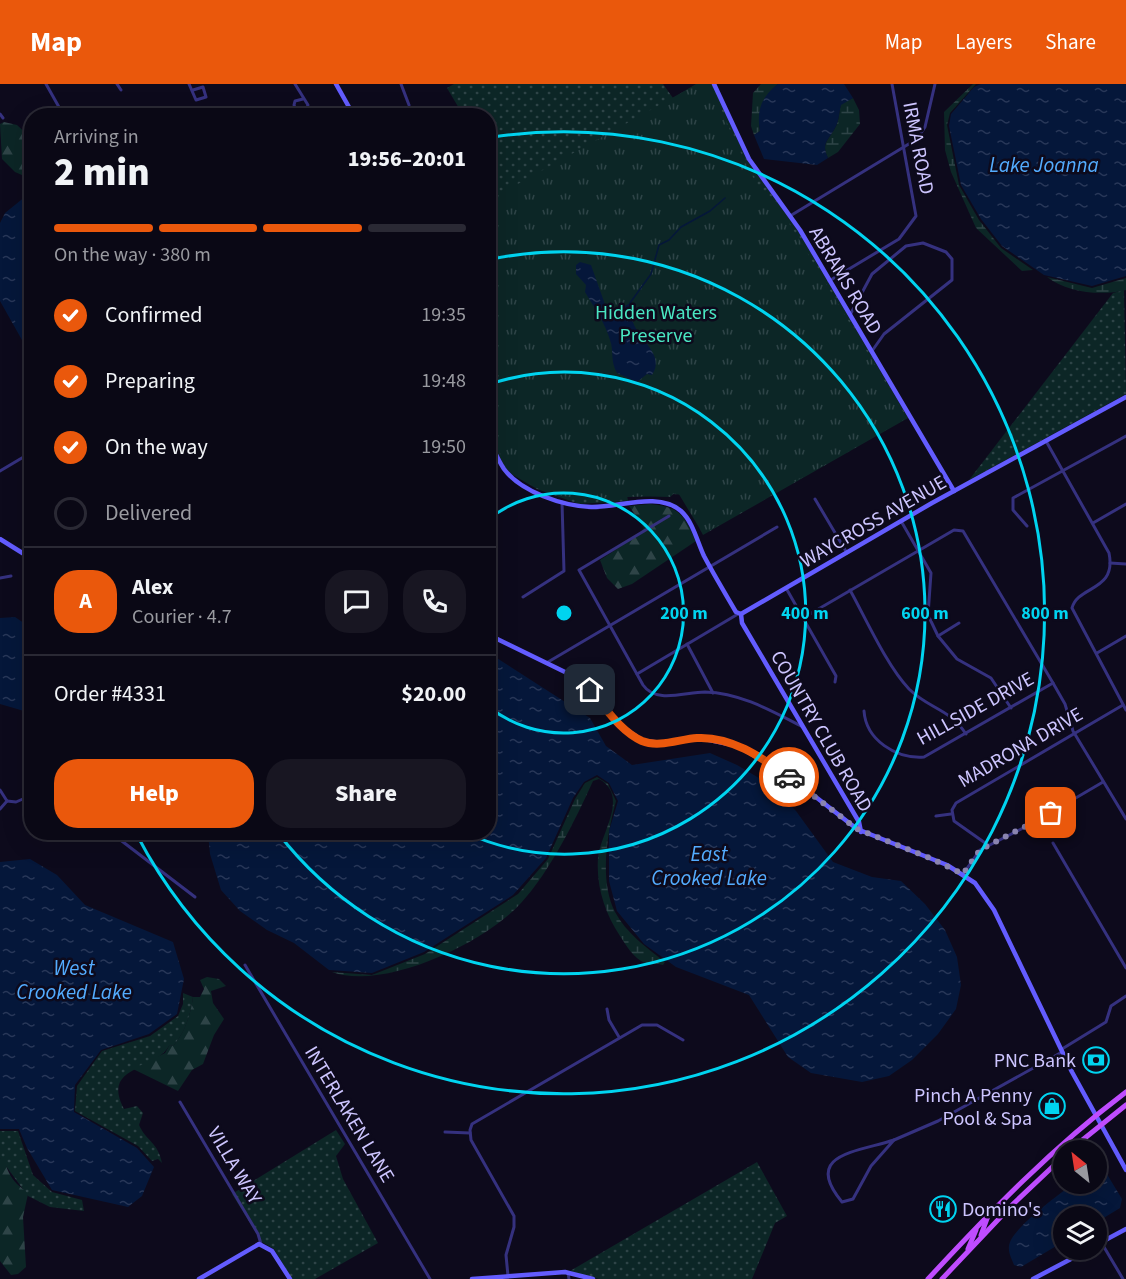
<!DOCTYPE html>
<meta charset="utf-8">
<style>
body{margin:0;font-family:"Source Sans 3",sans-serif;background:#181622;color:#f1f3f6;height:100vh;display:flex;flex-direction:column;font-size:22px;white-space:nowrap}
*{box-sizing:border-box;margin:0}
p{font-size:20px;color:#999aa0}
.icon{flex:none;width:33px;height:33px;fill:none;stroke:currentColor;stroke-width:2;stroke-linecap:round;stroke-linejoin:round}
.map{position:relative;flex:1;overflow:hidden}
.side{position:absolute;left:24px;top:24px;width:472px;height:732px;display:flex;flex-direction:column;background:#0a0815;border-radius:24px;box-shadow:0 6px 24px #0002,0 0 0 2px #2a2934}
.side>*{flex:none}
.needle{width:39px;rotate:330deg}
.fabs{position:absolute;left:1053px;top:1056px;display:grid;gap:12px}
.fabs a{display:grid;place-items:center;width:54px;height:54px;border-radius:50%;background:#0a0815;box-shadow:0 6px 24px #0002,0 0 0 2px #2a2934;font-size:30px}
.pin{position:absolute;display:grid;place-items:center;width:51px;height:51px;color:#fff;margin:-26px;border-radius:12px;box-shadow:0 3px 9px #0006}
.courier{position:absolute;display:grid;place-items:center;width:60px;height:60px;margin:-30px;border:4px solid #ea580c;border-radius:50%;background:#fff;color:#222;box-shadow:0 2px 8px #0007}
.headline em{font-style:normal;font-weight:800}
.headline div{display:flex;flex-direction:column-reverse}
.headline{display:flex;align-items:center;justify-content:space-between;height:102px;padding:0 30px}
h1{font-size:39px;font-weight:800;line-height:45px}
.bar{display:grid;grid-template-columns:repeat(4,1fr);gap:9px 6px;align-content:center;height:72px;padding:0 30px}
.bar i{height:8px;border-radius:4px;background:#2a2934}
.bar .current{background:#ea580c}
.bar p{grid-column:span 4}
.line{display:flex;align-items:center;gap:15px;padding:0 30px;border-top:2px solid #2a2934}
.line div{flex:1}
.round{display:grid;place-items:center;flex:none;width:63px;height:63px;border-radius:24px;background:#181622}
ol{padding:0 30px;list-style:none}
li{display:flex;align-items:center;gap:18px;height:66px}
li p{margin-inline-start:auto}
li .icon{padding:6px;border-radius:50%;background:#ea580c;color:#fff;stroke-width:4}
li:last-child{color:#999aa0}
li i{width:33px;height:33px;border:3px solid #2a2934;border-radius:50%}
.cta{display:flex;gap:12px;margin-top:auto;padding:12px 30px}
.cta a{flex:1;height:69px;border-radius:24px;background:#ea580c;color:#fff;font-size:24px;font-weight:800;line-height:69px;text-align:center}
.cta a+a{background:#181622;color:#f1f3f6}
header{display:flex;align-items:center;gap:36px;box-sizing:border-box;height:84px;padding:0 30px;background:#ea580c;color:#fff}
header strong{font-size:28px}
nav{display:flex;gap:33px;margin-inline-start:auto;font-size:21px}
.map>svg:first-child{display:block}
</style>
<header>
<strong>Map</strong>
<nav><a>Map</a><a>Layers</a><a>Share</a></nav>
</header>
<div class="map">
<svg width="1126" height="1195" viewBox="0 0 1126 1195">
<defs>
<pattern id="grass-dots" width="8" height="8" patternUnits="userSpaceOnUse" patternTransform="scale(1.5)"><rect width="8" height="8" fill="#0c2626"/><path d="M2 2h.1M6 6h.1" fill="none" stroke="#2e4447" stroke-width="1.8" stroke-linecap="round"/></pattern>
<pattern id="forest-firs" width="22" height="20" patternUnits="userSpaceOnUse" patternTransform="scale(1.5)"><rect width="22" height="20" fill="#0c2626"/><path d="M5 1l3.5 6h-7zM16 11l3.5 6h-7z" fill="#2e4447"/></pattern>
<pattern id="wetland-marsh" width="20" height="14" patternUnits="userSpaceOnUse" patternTransform="scale(1.5)"><rect width="20" height="14" fill="#0c2626"/><path d="M1 5h8M5 5V1M11 12h8M15 12V8" fill="none" stroke="#2e4447"/></pattern>
<pattern id="park-tufts" width="24" height="20" patternUnits="userSpaceOnUse" patternTransform="scale(1.5)"><rect width="24" height="20" fill="#0c2626"/><path d="M3 7l-1-3M5 7V3M7 7l1-3M15 17l-1-3M17 17v-4M19 17l1-3" fill="none" stroke="#2e4447"/></pattern>
<pattern id="water-ripples" width="26" height="14" patternUnits="userSpaceOnUse" patternTransform="scale(1.5)"><rect width="26" height="14" fill="#05173a"/><path d="M2 4q2-2 4 0t4 0M15 11q2-2 4 0t4 0" fill="none" stroke="#283758"/></pattern>
</defs>
<rect width="100%" height="100%" fill="#0d0a1c"/>
<g fill="url(#grass-dots)">
<path d="M 454,0 L 663,0 L 673,14 L 696,0 L 712,0 L 747,76 L 798,147 L 908,334 L 703,451 L 683,411 L 626,405 L 628,417 L 579,420 L 537,405 L 513,391 L 505,383 L 489,352 L 489,32 L 463,31 L 447,4 Z"/>
<path d="M 1124,206 L 1126,310 L 969,396 L 1113,209 Z"/>
<path d="M 183,909 L 193,913 C 191,930 185,948 174,961 L 169,962 C 154,988 101,981 124,1025 L 137,1022 L 143,1029 L 139,1041 C 146,1057 158,1058 162,1079 L 158,1075 L 152,1077 L 138,1062 L 75,1027 L 77,1002 L 102,967 L 150,952 L 178,932 L 183,920 Z"/>
<path d="M 336,1046 L 345,1060 L 336,1072 L 343,1095 L 378,1159 L 315,1195 L 292,1195 L 274,1165 L 262,1158 L 232,1110 Z"/>
<path d="M 0,1047 L 18,1047 L 33,1091 L 52,1108 L 82,1116 L 84,1127 L 50,1123 L 28,1112 L 0,1074 Z"/>
<path d="M 757,1078 L 787,1132 L 775,1139 L 752,1195 L 599,1195 L 570,1187 Z"/>
</g>
<g fill="url(#forest-firs)">
<path d="M 4,38 L 17,41 L 31,54 L 31,95 L 15,88 L 2,75 L 0,40 Z"/>
<path d="M 650,420 C 680,423 684,431 696,457 L 632,500 L 618,505 L 607,494 L 600,476 L 637,452 L 644,444 L 629,422 Z"/>
<path d="M 207,893 L 219,895 L 226,902 L 211,907 L 213,919 L 224,935 L 214,951 L 203,980 L 192,986 L 178,1007 L 133,985 L 165,969 L 169,962 L 174,961 C 185,948 191,929 193,913 L 200,913 L 204,905 L 200,896 Z"/>
<path d="M 0,1074 L 4,1076 C 7,1085 10,1093 17,1100 C 21,1104 24,1105 28,1110 L 23,1133 L 26,1183 L 18,1190 L 11,1191 L 0,1177 Z"/>
</g>
<g fill="url(#wetland-marsh)">
<path d="M 761,0 L 778,0 C 764,11 756,28 760,47 L 754,51 L 751,42 L 753,9 Z"/>
<path d="M 973,0 L 976,0 L 950,29 L 947,41 L 959,101 L 979,136 L 1001,164 L 1033,186 L 1022,187 L 976,144 L 951,88 L 945,66 L 944,28 Z"/>
<path d="M 853,14 L 859,26 L 860,40 L 838,68 L 828,74 C 821,59 828,57 835,44 C 839,38 839,28 841,20 Z"/>
<path d="M 1047,193 L 1092,204 L 1126,194 L 1126,206 C 1102,212 1067,209 1047,193 Z"/>
<path d="M 597,693 L 608,700 L 616,717 C 607,750 599,796 615,828 C 626,849 647,864 665,878 L 663,881 C 657,879 650,880 645,879 C 634,875 626,861 620,852 C 605,829 596,803 598,774 C 600,750 630,712 599,695 L 593,697 C 576,735 549,789 521,819 C 485,859 384,907 332,888 L 372,891 L 425,870 L 518,810 L 548,775 L 575,715 L 585,699 Z"/>
</g>
<path fill="url(#park-tufts)" d="M 697,0 L 711,0 L 732,51 L 755,97 L 791,142 L 907,334 L 703,450 L 677,407 L 670,413 C 595,408 528,438 489,348 L 489,116 Z"/>
<g fill="url(#water-ripples)">
<path d="M 778,0 L 844,0 L 853,14 L 841,21 C 839,28 839,38 835,44 C 828,57 821,59 828,74 L 817,81 L 764,75 L 754,51 L 760,47 C 756,26 762,12 778,0 Z"/>
<path d="M 981,0 L 1126,0 L 1126,192 L 1092,202 L 1044,191 L 1002,162 L 981,135 L 961,101 L 949,42 L 951,30 L 974,3 Z"/>
<path d="M 31,108 L 31,281 L 22,256 L 0,217 L 0,139 L 5,129 Z"/>
<path d="M 580,178 L 591,181 L 607,226 L 615,230 L 615,223 L 620,225 L 630,219 C 631,226 632,233 633,238 C 638,255 666,271 652,291 L 647,290 L 637,298 L 617,289 C 610,277 614,267 610,256 C 605,239 594,223 585,208 L 586,201 L 576,190 L 576,181 Z"/>
<path d="M 15,533 L 31,544 L 31,629 L 0,620 L 0,534 Z"/>
<path d="M 489,569 L 590,634 L 606,662 L 632,681 L 710,669 L 737,681 L 769,700 L 796,727 L 833,778 L 872,793 L 901,797 L 925,820 L 945,846 L 957,873 L 961,901 L 956,925 L 938,950 L 912,976 L 889,992 L 862,998 L 811,989 L 788,973 L 749,911 L 676,883 L 644,860 L 617,827 L 609,797 L 609,747 L 618,717 L 609,699 L 597,691 L 584,698 L 573,714 L 546,774 L 513,811 L 424,868 L 372,889 L 329,886 L 294,859 L 267,846 L 240,827 L 221,806 L 210,770 L 208,749 L 489,748 Z"/>
<path d="M 30,775 L 57,791 L 85,821 L 173,858 L 184,895 L 177,930 L 149,950 L 101,966 L 75,1001 L 74,1028 L 137,1064 L 154,1083 L 142,1112 L 128,1123 L 52,1106 L 27,1064 L 19,1045 L 0,1045 L 0,778 Z"/>
<path d="M 1097,1087 L 1105,1087 L 1122,1115 L 1120,1124 L 1097,1138 L 1096,1132 L 1064,1132 L 1063,1158 L 1021,1183 L 1014,1181 C 1012,1175 1008,1169 1009,1162 C 1011,1145 1056,1113 1070,1102 L 1075,1100 L 1096,1100 Z"/>
</g>
<g fill="none" stroke-linecap="round" stroke-linejoin="round">
<path stroke="#05173a" stroke-width="1.5" d="M 630,219 L 651,190 L 659,161 L 669,156 L 681,143 L 710,127 L 725,114"/>
<g stroke="#35317f" stroke-width="3">
<path d="M 46,0 L 64,32"/>
<path d="M 117,0 L 121,6"/>
<path d="M 189,0 L 196,16 L 206,13 L 203,3 L 193,6"/>
<path d="M 295,0 L 308,21 L 305,28 L 297,28 L 294,21 L 295,17 L 303,15"/>
<path d="M 401,0 L 409,21"/>
<path d="M 0,30 L 3,34"/>
<path d="M 790,132 L 917,55 L 925,43 L 935,0"/>
<path d="M 829,197 L 899,155 L 916,132 L 892,0"/>
<path d="M 850,231 L 872,190 L 906,162 L 923,159 L 946,168 L 952,175 L 952,196 L 884,250 L 872,267"/>
<path d="M 1046,357 L 1109,469 C 1117,508 1078,501 1072,524 L 1126,626"/>
<path d="M 0,387 L 32,368"/>
<path d="M 815,415 L 847,469"/>
<path d="M 669,432 L 579,486 L 643,601 C 656,620 685,608 705,608 C 740,609 770,626 801,642"/>
<path d="M 901,437 L 931,489 L 928,531 L 938,552 L 957,575 L 991,594 L 1011,624"/>
<path d="M 1093,439 L 1126,420"/>
<path d="M 1027,442 L 1013,426 L 1013,414 L 1126,352"/>
<path d="M 1110,479 L 1126,480"/>
<path d="M 0,494 L 11,492"/>
<path d="M 786,504 L 836,592 L 835,598"/>
<path d="M 850,506 C 866,535 887,582 909,605 C 929,625 949,624 966,650"/>
<path d="M 523,513 L 564,487 L 562,418"/>
<path d="M 803,534 L 954,446 L 963,447 L 1053,599 L 1065,620 L 1073,647 L 1126,735"/>
<path d="M 938,552 L 959,539"/>
<path d="M 687,560 L 713,609"/>
<path d="M 1097,569 L 1126,552"/>
<path d="M 548,578 L 777,443"/>
<path d="M 637,590 L 738,530"/>
<path d="M 864,627 C 866,656 896,675 924,673 L 1053,599"/>
<path d="M 0,706 L 7,717"/>
<path d="M 7,717 L 16,718 L 32,711"/>
<path d="M 0,725 L 7,717"/>
<path d="M 936,732 L 951,730"/>
<path d="M 110,748 L 195,813"/>
<path d="M 1053,759 L 1126,884"/>
<path d="M 988,761 L 954,737 L 952,726 L 956,719 L 1123,621"/>
<path d="M 963,790 L 980,766 L 1033,739 L 1103,698"/>
<path d="M 245,881 L 430,1195"/>
<path d="M 607,925 L 609,936 L 619,953"/>
<path d="M 1062,965 L 1106,938 L 1111,922 L 1126,912"/>
<path d="M 180,1018 L 258,1150 L 261,1160"/>
<path d="M 445,1048 L 470,1049"/>
<path d="M 894,1056 L 871,1082 L 853,1115 L 842,1118 C 802,1070 857,1068 894,1056 Z"/>
<path d="M 894,1056 L 938,1037 L 1062,968"/>
<path d="M 1101,1158 L 1123,1195"/>
<path d="M 568,1189 L 569,1195"/>
<path d="M 508,1192 L 506,1171 L 514,1143 L 514,1132 L 471,1056 L 470,1046 L 472,1040 L 642,941 L 657,941 L 683,956"/>
</g>
<g stroke="#635cff" stroke-width="4.5">
<path d="M 336,0 L 354,32"/>
<path d="M 714,0 L 749,75 L 800,146 L 954,407"/>
<path d="M 489,356 C 494,366 498,376 504,385 C 521,408 563,422 591,423 C 618,424 658,407 681,427 C 693,438 697,457 704,472 C 714,491 725,509 736,528 L 741,530 L 932,419 L 1126,313"/>
<path d="M 0,455 L 32,475"/>
<path d="M 741,530 L 742,539 L 859,738 L 861,748"/>
<path d="M 489,551 L 567,589 L 590,607 L 620,641 L 643,657 L 662,659 L 700,654 L 738,662 L 790,693 L 857,745 L 947,781 L 975,799 L 994,826 L 1072,988 L 1126,1086"/>
<path d="M 1096,1161 L 1126,1145"/>
<path d="M 199,1195 L 259,1160 L 272,1167 L 290,1195"/>
<path d="M 472,1195 L 565,1188 L 593,1195"/>
<path d="M 1033,1195 L 1088,1166"/>
</g>
<g stroke="#bf4cff" stroke-width="5">
<path d="M 1070,1066 L 1126,1021"/>
<path d="M 981,1151 L 988,1132"/>
<path d="M 968,1165 L 976,1146"/>
<path d="M 928,1195 C 990,1128 1053,1063 1126,1008"/>
<path d="M 942,1195 L 1011,1122 L 1064,1072"/>
</g>
</g>
<g fill="none" stroke-linecap="round" stroke-linejoin="round">
<path stroke="#8a84b0" stroke-width="6" stroke-dasharray="0 10.8" d="M 789,693 L 857,745 L 932,775 L 963,790 L 980,766 L 1051,729"/>
<path stroke="#ea580c" stroke-width="8" d="M 590,606 C 606,624 620,647 642,657 C 659,664 680,655 697,654 C 732,652 762,674 789,693"/>
</g>
<g fill="none" stroke="#00d4f0" stroke-width="3">
<path d="M489 435A120 120 0 1 1 489 623"/>
<path d="M490 300A241 241 0 1 1 466 749"/>
<path d="M492 175A361 361 0 1 1 278 749"/>
<path d="M493 53A481 481 0 1 1 137 751"/>
</g>
<defs>
<g id="bank-ring" transform="scale(1.35)"><circle r="9.5" fill="#0d0a1c" stroke="#00d4f0" stroke-width="1.5"/><path d="M-6-4H6V4H-6ZM0-2.3a2.3 2.3 0 1 0 0 4.6a2.3 2.3 0 1 0 0-4.6Z" fill="#00d4f0"/></g>
<g id="shop-ring" transform="scale(1.35)"><circle r="9.5" fill="#0d0a1c" stroke="#00d4f0" stroke-width="1.5"/><path d="M-5-2.5h2.3a2.7 3.5 0 0 1 5.4 0H5L5.5 6h-11ZM-1.5-2.5h3a1.5 2.3 0 0 0-3 0Z" fill="#00d4f0"/></g>
<g id="restaurant-ring" transform="scale(1.35)"><circle r="9.5" fill="#0d0a1c" stroke="#00d4f0" stroke-width="1.5"/><path d="M-5-6h1v4h1v-4h1v4h1v-4h1v5L-1.5 .5V6h-2V.5L-5-1ZM5-6V6H3V1.5H1.5Q1.5-4 5-6Z" fill="#00d4f0"/></g>
</defs>
<g fill-rule="evenodd">
<use href="#bank-ring" x="1096" y="976"/>
<use href="#shop-ring" x="1052" y="1022"/>
<use href="#restaurant-ring" x="943" y="1125"/>
</g>
<g text-anchor="middle" stroke-width="5" stroke-linejoin="round" paint-order="stroke">
<g font-size="20" fill="#cdc5ff" stroke="#0d0a1c">
<text transform="translate(919 64) rotate(79)" y="7">IRMA ROAD</text>
<text transform="translate(846 196) rotate(59)" y="7">ABRAMS ROAD</text>
<text transform="translate(873 437) rotate(-30)" y="7">WAYCROSS AVENUE</text>
<text transform="translate(975 624) rotate(-29)" y="7">HILLSIDE DRIVE</text>
<text transform="translate(822 647) rotate(60)" y="7">COUNTRY CLUB ROAD</text>
<text transform="translate(1020 663) rotate(-30)" y="7">MADRONA DRIVE</text>
<text transform="translate(350 1030) rotate(59)" y="7">INTERLAKEN LANE</text>
<text transform="translate(235 1081) rotate(59)" y="7">VILLA WAY</text>
</g>
<g font-size="20" fill="#4ae6c2" stroke="#0d0a1c">
<text x="656" y="235">Hidden Waters<tspan x="656" dy="23">Preserve</tspan></text>
</g>
<g font-size="20" fill="#cdc5ff" stroke="#0d0a1c" text-anchor="end">
<text x="1076" y="983">PNC Bank</text>
<text x="1032" y="1018">Pinch A Penny<tspan x="1032" dy="23">Pool &amp; Spa</tspan></text>
<text x="962" y="1132" text-anchor="start">Domino's</text>
</g>
<g font-size="21" font-style="italic" fill="#53acff" stroke="#0d0a1c">
<text x="1044" y="88">Lake Joanna</text>
<text x="709" y="777">East<tspan x="709" dy="24">Crooked Lake</tspan></text>
<text x="74" y="891">West<tspan x="74" dy="24">Crooked Lake</tspan></text>
</g>
</g>
<circle cx="564" cy="529" r="9" fill="#00d4f0" stroke="#0d0a1c" stroke-width="3"/>
<g font-size="18" text-anchor="middle" font-weight="bold" fill="#00d4f0" stroke="#0d0a1c" stroke-width="5" stroke-linejoin="round" paint-order="stroke">
<text x="684" y="535">200 m</text>
<text x="805" y="535">400 m</text>
<text x="925" y="535">600 m</text>
<text x="1045" y="535">800 m</text>
</g>
</svg>
<div class="fabs">
<a><svg class="needle" viewBox="-14 -14 28 28"><path d="M0-13l5 13h-10z" fill="#e53935"/><path d="M0 13l5-13h-10z" fill="#999aa0"/></svg></a>
<a><svg class="icon" aria-label="layers" viewBox="0 0 24 24"><path d="M12 4l9 5-9 5-9-5zM3 14l9 5 9-5"/></svg></a>
</div>
<div class="pin" style="left:1051px;top:729px;background:#ea580c"><svg class="icon" aria-label="bag" viewBox="0 0 24 24"><path d="M5 8h14l-1 12H6zM9 8a3 3 0 0 1 6 0"/></svg></div>
<div class="pin" style="left:590px;top:606px;background:#1f2937"><svg class="icon" aria-label="home" viewBox="0 0 24 24"><path d="M3 11l9-7 9 7M6 9v11h12V9"/></svg></div>
<div class="courier" style="left:789px;top:693px"><svg class="icon" aria-label="car" viewBox="0 0 24 24"><path d="M5 17H2v-5l4-1 3-4h7l3 4 3 1v5h-3M9 17h6M6 11h13"/><circle cx="7" cy="17" r="2"/><circle cx="17" cy="17" r="2"/></svg></div>
<section class="side">
<div class="headline"><div><h1>2 min</h1><p>Arriving in</p></div><em>19:56–20:01</em></div>
<div class="bar"><i class="current"></i><i class="current"></i><i class="current"></i><i></i><p>On the way · 380 m</p></div>
<ol>
<li><svg class="icon" aria-label="check" viewBox="0 0 24 24"><path d="M5 12l5 5 9-10"/></svg>Confirmed<p>19:35</p></li>
<li><svg class="icon" aria-label="check" viewBox="0 0 24 24"><path d="M5 12l5 5 9-10"/></svg>Preparing<p>19:48</p></li>
<li><svg class="icon" aria-label="check" viewBox="0 0 24 24"><path d="M5 12l5 5 9-10"/></svg>On the way<p>19:50</p></li>
<li><i></i>Delivered</li>
</ol>
<div class="line" style="height:108px"><b class="round" style="background:#ea580c;color:#fff">A</b><div><b>Alex</b><p>Courier · 4.7</p></div><a class="round"><svg class="icon" aria-label="chat" viewBox="0 0 24 24"><path d="M4 5h16v11H9l-5 4z"/></svg></a><a class="round"><svg class="icon" aria-label="phone" viewBox="0 0 24 24"><path d="M5 4h4l2 5-3 2q2 4 5 5l2-3 5 2v4C11 20 4 13 5 4z"/></svg></a></div>
<div class="line" style="height:78px"><div>Order #4331</div><b>$20.00</b></div>
<div class="cta"><a>Help</a><a>Share</a></div>
</section>
</div>
